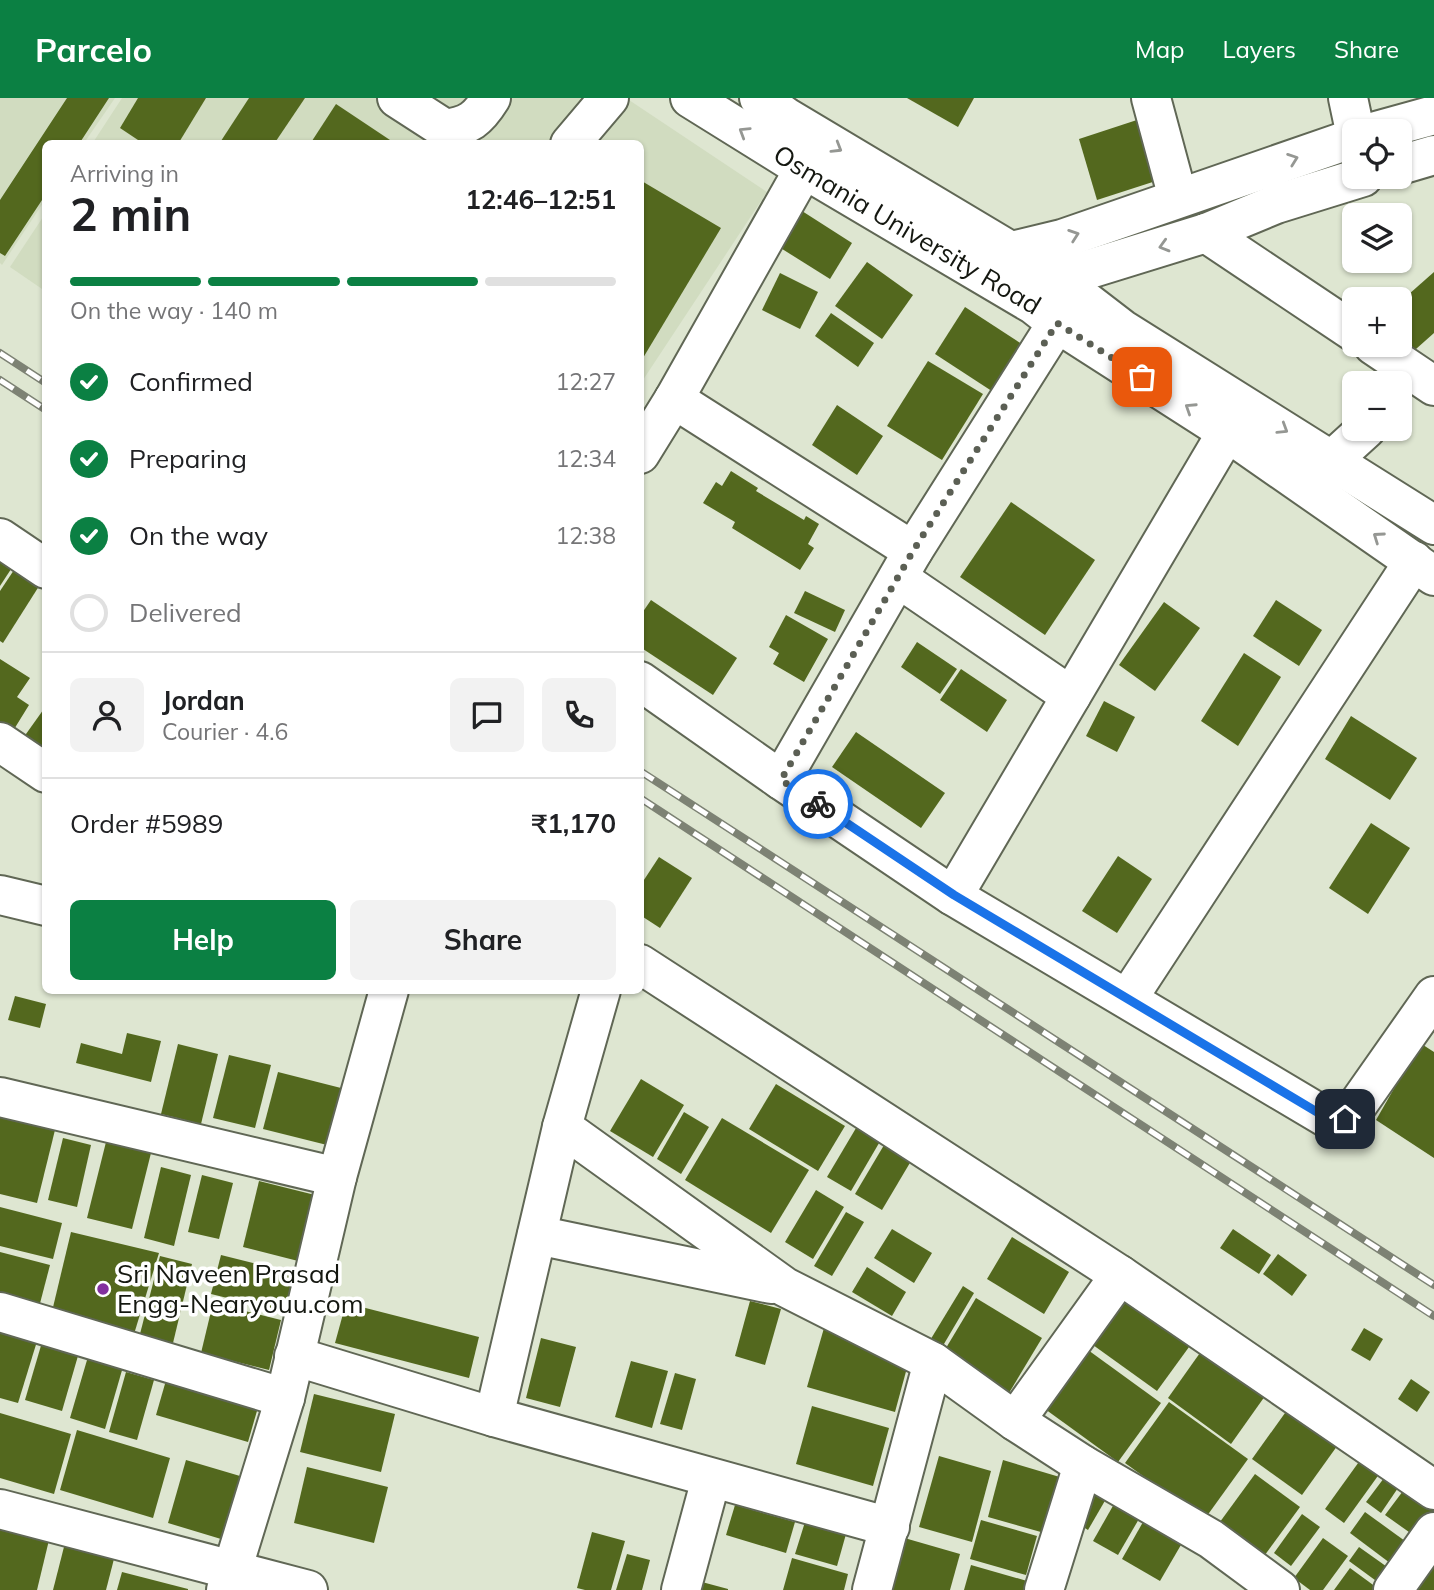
<!DOCTYPE html>
<meta charset="utf-8">
<style>
body{margin:0;font-family:Mulish,sans-serif;background:#f2f2f2;color:#202124;height:100vh;display:flex;flex-direction:column;font-size:26px;white-space:nowrap}
*{box-sizing:border-box;margin:0}
p{font-size:23px;color:#757577}
.icon{flex:none;width:38px;height:38px;fill:none;stroke:currentColor;stroke-width:2;stroke-linecap:round;stroke-linejoin:round}
.map{position:relative;flex:1;overflow:hidden}
.drawer{position:absolute;left:42px;top:42px;width:602px;height:854px;display:flex;flex-direction:column;background:#fff;border-radius:10px;box-shadow:0 2px 5px #0004}
.drawer>*{flex:none}
.controls{position:absolute;left:1342px;top:21px;display:grid;gap:14px}
.controls a{display:grid;place-items:center;width:70px;height:70px;border-radius:10px;background:#fff;box-shadow:0 2px 5px #0004;font-size:35px}
.pin{position:absolute;display:grid;place-items:center;width:60px;height:60px;color:#fff;margin:-30px;border-radius:14px;box-shadow:0 4px 10px #0006}
.courier{position:absolute;display:grid;place-items:center;width:70px;height:70px;margin:-35px;border:5px solid #1a73e8;border-radius:50%;background:#fff;color:#222;box-shadow:0 2px 9px #0007}
.overview em{font-style:normal;font-weight:700}
.overview div{display:flex;flex-direction:column-reverse}
.overview{display:flex;align-items:center;justify-content:space-between;height:119px;padding:0 28px}
h1{font-size:46px;font-weight:700;line-height:52px}
.bar{display:grid;grid-template-columns:repeat(4,1fr);gap:10px 7px;align-content:center;height:84px;padding:0 28px}
.bar i{height:9px;border-radius:5px;background:#e0e0e0}
.bar .current{background:#0b8043}
.bar p{grid-column:span 4}
.line{display:flex;align-items:center;gap:18px;padding:0 28px;border-top:2px solid #e0e0e0}
.line div{flex:1}
.round{display:grid;place-items:center;flex:none;width:74px;height:74px;border-radius:10px;background:#f2f2f2}
ol{padding:0 28px;list-style:none}
li{display:flex;align-items:center;gap:21px;height:77px}
li p{margin-inline-start:auto}
li .icon{padding:7px;border-radius:50%;background:#0b8043;color:#fff;stroke-width:4}
li:last-child{color:#757577}
li i{width:38px;height:38px;border:4px solid #e0e0e0;border-radius:50%}
.button{display:flex;gap:14px;margin-top:auto;padding:14px 28px}
.button a{flex:1;height:80px;border-radius:10px;background:#0b8043;color:#fff;font-size:28px;font-weight:700;line-height:80px;text-align:center}
.button a+a{background:#f2f2f2;color:#202124}
header{display:flex;align-items:center;gap:42px;box-sizing:border-box;height:98px;padding:0 35px;background:#0b8043;color:#fff}
header strong{font-size:33px}
nav{display:flex;gap:38px;margin-inline-start:auto;font-size:24px}
.map>svg:first-child{display:block}
</style>
<header>
<strong>Parcelo</strong>
<nav><a>Map</a><a>Layers</a><a>Share</a></nav>
</header>
<div class="map">
<svg width="1434" height="1492" viewBox="0 0 1434 1492">
<rect width="100%" height="100%" fill="#dee6d1"/>
<g fill="#d1dcc0">
<path d="M 0,0 L 115,0 L 84,45 L 46,46 L 45,102 L 2,167 L 0,165 Z"/>
<path d="M 122,0 L 626,0 L 767,94 L 641,285 L 640,46 L 92,46 Z"/>
<path d="M 45,116 L 45,193 L 10,169 Z"/>
</g>
<g fill="#53681e">
<path d="M 67,0 L 109,0 L 79,46 L 46,46 L 46,96 L 5,158 L 0,155 L 0,102 Z"/>
<path d="M 138,0 L 206,0 L 178,46 L 144,46 L 120,30 Z"/>
<path d="M 249,0 L 305,0 L 274,46 L 219,46 Z"/>
<path d="M 907,0 L 974,0 L 958,29 Z"/>
<path d="M 336,6 L 396,46 L 310,46 Z"/>
<path d="M 1143,20 L 1162,81 L 1097,102 L 1079,41 Z"/>
<path d="M 640,82 L 721,130 L 640,265 Z"/>
<path d="M 802,113 L 852,145 L 830,181 L 779,149 Z"/>
<path d="M 867,164 L 913,197 L 882,241 L 835,208 Z"/>
<path d="M 1434,174 L 1434,235 L 1407,259 L 1400,247 L 1400,204 Z"/>
<path d="M 780,175 L 818,194 L 800,231 L 762,212 Z"/>
<path d="M 965,209 L 1034,254 L 1004,301 L 935,256 Z"/>
<path d="M 831,215 L 874,245 L 858,269 L 815,238 Z"/>
<path d="M 928,263 L 983,296 L 942,362 L 887,328 Z"/>
<path d="M 837,307 L 883,338 L 857,377 L 812,347 Z"/>
<path d="M 731,373 L 758,390 L 756,393 L 804,422 L 806,418 L 819,426 L 808,446 L 814,450 L 800,472 L 732,430 L 735,424 L 703,405 L 716,384 L 722,388 Z"/>
<path d="M 1011,404 L 1095,462 L 1045,537 L 960,479 Z"/>
<path d="M 0,456 L 15,465 L 0,488 Z"/>
<path d="M 16,469 L 41,485 L 3,545 L 0,543 L 0,493 Z"/>
<path d="M 805,493 L 845,512 L 835,534 L 794,515 Z"/>
<path d="M 651,502 L 737,560 L 713,597 L 640,549 L 640,518 Z"/>
<path d="M 1276,502 L 1322,532 L 1299,568 L 1253,538 Z"/>
<path d="M 1164,504 L 1200,530 L 1155,593 L 1119,567 Z"/>
<path d="M 786,517 L 828,541 L 804,584 L 773,566 L 779,555 L 769,549 Z"/>
<path d="M 917,544 L 957,571 L 940,596 L 901,569 Z"/>
<path d="M 1244,555 L 1281,579 L 1238,648 L 1201,623 Z"/>
<path d="M 0,561 L 30,580 L 17,599 L 29,607 L 8,641 L 0,635 Z"/>
<path d="M 961,571 L 1007,602 L 987,634 L 940,602 Z"/>
<path d="M 1104,603 L 1135,619 L 1117,654 L 1086,638 Z"/>
<path d="M 46,608 L 46,660 L 21,643 Z"/>
<path d="M 1351,618 L 1417,660 L 1390,702 L 1325,661 Z"/>
<path d="M 856,634 L 945,695 L 921,730 L 832,669 Z"/>
<path d="M 1371,725 L 1410,750 L 1368,816 L 1329,790 Z"/>
<path d="M 1118,758 L 1152,781 L 1117,835 L 1082,813 Z"/>
<path d="M 659,759 L 692,780 L 660,830 L 640,817 L 640,788 Z"/>
<path d="M 15,898 L 46,906 L 40,930 L 8,922 Z"/>
<path d="M 127,935 L 161,943 L 151,984 L 76,965 L 81,945 L 122,956 Z"/>
<path d="M 1420,945 L 1434,954 L 1434,1060 L 1376,1022 Z"/>
<path d="M 178,946 L 218,956 L 201,1026 L 161,1016 Z"/>
<path d="M 229,957 L 271,967 L 255,1030 L 213,1020 Z"/>
<path d="M 278,974 L 341,990 L 327,1047 L 263,1031 Z"/>
<path d="M 641,981 L 684,1007 L 653,1059 L 610,1033 Z"/>
<path d="M 776,986 L 845,1028 L 818,1073 L 749,1031 Z"/>
<path d="M 684,1014 L 709,1029 L 681,1076 L 657,1061 Z"/>
<path d="M 0,1018 L 55,1032 L 37,1105 L 0,1096 Z"/>
<path d="M 722,1020 L 809,1072 L 771,1135 L 685,1082 Z"/>
<path d="M 859,1025 L 882,1040 L 851,1093 L 827,1079 Z"/>
<path d="M 63,1040 L 91,1047 L 77,1109 L 48,1102 Z"/>
<path d="M 887,1042 L 914,1058 L 882,1112 L 855,1096 Z"/>
<path d="M 106,1044 L 151,1055 L 132,1131 L 87,1120 Z"/>
<path d="M 161,1069 L 191,1077 L 174,1148 L 144,1140 Z"/>
<path d="M 202,1077 L 233,1085 L 219,1141 L 188,1134 Z"/>
<path d="M 259,1083 L 319,1098 L 302,1164 L 243,1149 Z"/>
<path d="M 816,1092 L 844,1109 L 813,1161 L 785,1144 Z"/>
<path d="M 0,1109 L 62,1125 L 53,1161 L 0,1148 Z"/>
<path d="M 846,1114 L 864,1124 L 832,1178 L 814,1168 Z"/>
<path d="M 892,1131 L 932,1155 L 914,1185 L 874,1160 Z"/>
<path d="M 1233,1131 L 1271,1157 L 1259,1176 L 1220,1150 Z"/>
<path d="M 71,1134 L 159,1155 L 130,1249 L 49,1226 Z"/>
<path d="M 1012,1139 L 1069,1174 L 1044,1216 L 987,1181 Z"/>
<path d="M 0,1154 L 50,1167 L 38,1213 L 0,1203 Z"/>
<path d="M 1278,1156 L 1307,1177 L 1292,1198 L 1263,1176 Z"/>
<path d="M 221,1157 L 294,1175 L 284,1214 L 211,1196 Z"/>
<path d="M 160,1158 L 192,1166 L 173,1245 L 140,1236 Z"/>
<path d="M 867,1169 L 906,1194 L 892,1218 L 852,1194 Z"/>
<path d="M 963,1188 L 974,1195 L 941,1251 L 929,1244 Z"/>
<path d="M 1133,1192 L 1197,1238 L 1157,1293 L 1093,1247 Z"/>
<path d="M 976,1200 L 1042,1240 L 1009,1295 L 943,1255 Z"/>
<path d="M 750,1203 L 781,1211 L 765,1267 L 735,1258 Z"/>
<path d="M 213,1205 L 281,1222 L 269,1272 L 201,1255 Z"/>
<path d="M 346,1205 L 479,1239 L 469,1280 L 335,1245 Z"/>
<path d="M 0,1229 L 38,1240 L 18,1305 L 0,1300 Z"/>
<path d="M 824,1230 L 911,1255 L 895,1314 L 807,1289 Z"/>
<path d="M 1364,1230 L 1383,1241 L 1370,1263 L 1351,1252 Z"/>
<path d="M 45,1234 L 82,1244 L 62,1313 L 25,1302 Z"/>
<path d="M 541,1240 L 576,1249 L 560,1309 L 526,1300 Z"/>
<path d="M 92,1245 L 127,1255 L 105,1331 L 70,1320 Z"/>
<path d="M 1207,1245 L 1270,1291 L 1231,1346 L 1168,1300 Z"/>
<path d="M 1088,1252 L 1161,1305 L 1118,1364 L 1045,1311 Z"/>
<path d="M 631,1263 L 668,1273 L 652,1330 L 615,1319 Z"/>
<path d="M 169,1272 L 261,1299 L 248,1344 L 156,1317 Z"/>
<path d="M 126,1274 L 154,1282 L 137,1342 L 109,1334 Z"/>
<path d="M 675,1275 L 696,1281 L 682,1332 L 660,1326 Z"/>
<path d="M 1411,1281 L 1430,1294 L 1417,1314 L 1398,1301 Z"/>
<path d="M 314,1296 L 395,1316 L 381,1374 L 300,1354 Z"/>
<path d="M 1169,1304 L 1248,1361 L 1204,1422 L 1125,1365 Z"/>
<path d="M 812,1308 L 889,1330 L 873,1388 L 796,1366 Z"/>
<path d="M 1290,1308 L 1340,1344 L 1302,1397 L 1252,1361 Z"/>
<path d="M 0,1315 L 71,1336 L 54,1396 L 0,1380 Z"/>
<path d="M 77,1332 L 170,1360 L 153,1420 L 60,1392 Z"/>
<path d="M 939,1358 L 991,1373 L 972,1444 L 919,1429 Z"/>
<path d="M 1361,1361 L 1380,1375 L 1344,1425 L 1325,1411 Z"/>
<path d="M 186,1362 L 240,1378 L 221,1441 L 168,1425 Z"/>
<path d="M 1003,1362 L 1063,1380 L 1048,1436 L 988,1419 Z"/>
<path d="M 307,1369 L 388,1389 L 374,1445 L 294,1425 Z"/>
<path d="M 1255,1376 L 1300,1409 L 1262,1461 L 1217,1428 Z"/>
<path d="M 1387,1376 L 1400,1387 L 1381,1415 L 1366,1404 Z"/>
<path d="M 1099,1387 L 1110,1394 L 1088,1432 L 1077,1425 Z"/>
<path d="M 1406,1389 L 1434,1410 L 1434,1414 L 1416,1439 L 1385,1417 Z"/>
<path d="M 1118,1399 L 1143,1414 L 1118,1457 L 1093,1443 Z"/>
<path d="M 735,1407 L 795,1424 L 786,1455 L 726,1437 Z"/>
<path d="M 1365,1414 L 1405,1443 L 1390,1465 L 1350,1435 Z"/>
<path d="M 1302,1416 L 1320,1429 L 1291,1468 L 1274,1455 Z"/>
<path d="M 1147,1417 L 1185,1440 L 1160,1483 L 1122,1461 Z"/>
<path d="M 981,1422 L 1037,1438 L 1026,1477 L 970,1461 Z"/>
<path d="M 805,1424 L 846,1436 L 837,1468 L 795,1456 Z"/>
<path d="M 0,1430 L 49,1442 L 37,1492 L 0,1492 Z"/>
<path d="M 592,1434 L 625,1443 L 611,1492 L 585,1492 L 577,1490 Z"/>
<path d="M 901,1439 L 960,1456 L 950,1492 L 886,1492 Z"/>
<path d="M 1323,1440 L 1348,1458 L 1323,1492 L 1310,1492 L 1294,1480 Z"/>
<path d="M 65,1445 L 115,1457 L 106,1492 L 53,1492 Z"/>
<path d="M 1359,1449 L 1390,1471 L 1379,1485 L 1349,1463 Z"/>
<path d="M 627,1456 L 650,1462 L 642,1492 L 616,1492 Z"/>
<path d="M 1434,1456 L 1434,1492 L 1417,1492 L 1413,1489 Z"/>
<path d="M 792,1460 L 848,1476 L 844,1492 L 783,1492 Z"/>
<path d="M 971,1467 L 1027,1483 L 1024,1492 L 964,1492 Z"/>
<path d="M 1350,1470 L 1380,1492 L 1334,1492 Z"/>
<path d="M 122,1474 L 188,1491 L 188,1492 L 117,1492 Z"/>
<path d="M 702,1484 L 728,1491 L 728,1492 L 700,1492 Z"/>
</g>
<g fill="none" stroke-linecap="round" stroke-linejoin="round">
<g stroke="#606755" stroke-width="42">
<g id="minor">
<path d="M 397,0 L 445,31 C 469,28 478,21 491,0"/>
<path d="M 1151,0 L 1178,100"/>
<path d="M 1348,0 L 1355,33"/>
<path d="M 570,46 L 609,0"/>
<path d="M 1206,135 L 1354,234"/>
<path d="M 1373,247 L 1434,288"/>
<path d="M 674,301 L 913,453"/>
<path d="M 640,356 L 674,301 L 804,71"/>
<path d="M 1332,362 L 1366,331"/>
<path d="M 0,440 L 46,471"/>
<path d="M 898,480 L 1071,598"/>
<path d="M 640,583 L 781,682 L 953,798 L 1332,1023 L 1349,1019 L 1434,898"/>
<path d="M 0,644 L 46,675"/>
<path d="M 781,682 L 913,453 L 1057,225 L 1078,197"/>
<path d="M 0,797 L 46,808"/>
<path d="M 953,798 L 1227,334"/>
<path d="M 640,866 L 1120,1177 L 1434,1392"/>
<path d="M 1128,900 L 1414,463"/>
<path d="M 0,999 L 337,1079"/>
<path d="M 562,1029 L 785,1189 L 933,1264 L 1015,1323 L 1083,1367 L 1211,1441 L 1280,1492"/>
<path d="M 537,1137 L 771,1186"/>
<path d="M 0,1214 L 285,1300"/>
<path d="M 294,1258 L 494,1319 L 890,1429"/>
<path d="M 494,1319 L 562,1029 L 601,892"/>
<path d="M 1015,1323 L 1120,1177"/>
<path d="M 0,1411 L 308,1492"/>
<path d="M 226,1492 L 285,1300 L 337,1079 L 389,892"/>
<path d="M 681,1492 L 711,1381"/>
<path d="M 872,1492 L 933,1264"/>
<path d="M 1044,1492 L 1083,1367"/>
<path d="M 1393,1492 L 1434,1434"/>
</g>
</g>
<g stroke="#606755" stroke-width="42">
<g id="major">
<path id="s1" d="M 690,0 L 804,71 L 1034,207 L 1057,225 L 1227,334 L 1434,478"/>
<path d="M 759,0 L 786,19 L 1057,181 L 1122,231 L 1434,427"/>
<path d="M 1376,33 L 1434,17"/>
<path d="M 1400,67 L 1434,57"/>
<path d="M 1002,163 L 1008,154 L 1062,141 L 1354,40"/>
<path d="M 1045,195 L 1057,181 L 1206,135 L 1276,106 L 1363,79"/>
</g>
</g>
<use href="#minor" stroke="#fff" stroke-width="38"/>
<use href="#major" stroke="#fff" stroke-width="38"/>
<g stroke="#7d8274" stroke-width="8">
<g id="rail">
<path d="M 0,255 L 46,285"/>
<path d="M 0,282 L 46,312"/>
<path d="M 640,673 L 1434,1187"/>
<path d="M 640,700 L 1434,1218"/>
</g>
</g>
<use href="#rail" stroke="#fff" stroke-width="5" stroke-dasharray="16" stroke-linecap="butt"/>
</g>
<defs><path id="oneway-chevron" d="M-2-3.5L2.5 0L-2 3.5" fill="none" stroke-width="1.6" stroke-linecap="round" stroke-linejoin="round" transform="scale(1.75)"/></defs>
<g stroke="#959793">
<use href="#oneway-chevron" transform="translate(744 34) rotate(-148)"/>
<use href="#oneway-chevron" transform="translate(837 50) rotate(31)"/>
<use href="#oneway-chevron" transform="translate(1293 61) rotate(-20)"/>
<use href="#oneway-chevron" transform="translate(1074 137) rotate(-19)"/>
<use href="#oneway-chevron" transform="translate(1164 148) rotate(164)"/>
<use href="#oneway-chevron" transform="translate(1190 310) rotate(-147)"/>
<use href="#oneway-chevron" transform="translate(1283 331) rotate(32)"/>
<use href="#oneway-chevron" transform="translate(1378 439) rotate(-145)"/>
</g>
<g fill="none" stroke-linecap="round" stroke-linejoin="round">
<path stroke="#5b5f54" stroke-width="7" stroke-dasharray="0 12.6" d="M 818,706 L 781,682 L 913,453 L 1057,225 L 1142,279"/>
<path stroke="#1a73e8" stroke-width="9" d="M 818,706 L 954,797 L 1332,1023 L 1345,1021"/>
</g>
<circle fill="#822f9e" stroke="#fff" stroke-width="2.5" cx="103" cy="1191" r="7"/>
<g text-anchor="middle" stroke-width="7" stroke-linejoin="round" paint-order="stroke">
<g font-size="26" fill="#141710" stroke="#fff">
<text dy="9" stroke="none"><textPath href="#s1" startOffset="254">Osmania University Road</textPath></text>
</g>
<g font-size="26" fill="#141710" stroke="#fff" text-anchor="start">
<text x="117" y="1185">Sri Naveen Prasad<tspan x="117" dy="30">Engg-Nearyouu.com</tspan></text>
</g>
</g>
</svg>
<div class="controls">
<a><svg class="icon" aria-label="locate" viewBox="0 0 24 24"><circle cx="12" cy="12" r="6"/><path d="M12 2v4M12 18v4M2 12h4M18 12h4"/></svg></a>
<a><svg class="icon" aria-label="layers" viewBox="0 0 24 24"><path d="M12 4l9 5-9 5-9-5zM3 14l9 5 9-5"/></svg></a>
<a>+</a>
<a>−</a>
</div>
<div class="pin" style="left:1142px;top:279px;background:#ea580c"><svg class="icon" aria-label="bag" viewBox="0 0 24 24"><path d="M5 8h14l-1 12H6zM9 8a3 3 0 0 1 6 0"/></svg></div>
<div class="pin" style="left:1345px;top:1021px;background:#1f2937"><svg class="icon" aria-label="home" viewBox="0 0 24 24"><path d="M3 11l9-7 9 7M6 9v11h12V9"/></svg></div>
<div class="courier" style="left:818px;top:706px"><svg class="icon" aria-label="bike" viewBox="0 0 24 24"><circle cx="6" cy="16" r="4"/><circle cx="18" cy="16" r="4"/><path d="M6 16l4-8h5l3 8M10 8l3 8H6M13 5h3"/></svg></div>
<section class="drawer">
<div class="overview"><div><h1>2 min</h1><p>Arriving in</p></div><em>12:46–12:51</em></div>
<div class="bar"><i class="current"></i><i class="current"></i><i class="current"></i><i></i><p>On the way · 140 m</p></div>
<ol>
<li><svg class="icon" aria-label="check" viewBox="0 0 24 24"><path d="M5 12l5 5 9-10"/></svg>Confirmed<p>12:27</p></li>
<li><svg class="icon" aria-label="check" viewBox="0 0 24 24"><path d="M5 12l5 5 9-10"/></svg>Preparing<p>12:34</p></li>
<li><svg class="icon" aria-label="check" viewBox="0 0 24 24"><path d="M5 12l5 5 9-10"/></svg>On the way<p>12:38</p></li>
<li><i></i>Delivered</li>
</ol>
<div class="line" style="height:126px"><a class="round"><svg class="icon" aria-label="person" viewBox="0 0 24 24"><circle cx="12" cy="8" r="4"/><path d="M4 21q1-7 8-7t8 7"/></svg></a><div><b>Jordan</b><p>Courier · 4.6</p></div><a class="round"><svg class="icon" aria-label="chat" viewBox="0 0 24 24"><path d="M4 5h16v11H9l-5 4z"/></svg></a><a class="round"><svg class="icon" aria-label="phone" viewBox="0 0 24 24"><path d="M5 4h4l2 5-3 2q2 4 5 5l2-3 5 2v4C11 20 4 13 5 4z"/></svg></a></div>
<div class="line" style="height:91px"><div>Order #5989</div><b>₹1,170</b></div>
<div class="button"><a>Help</a><a>Share</a></div>
</section>
</div>
